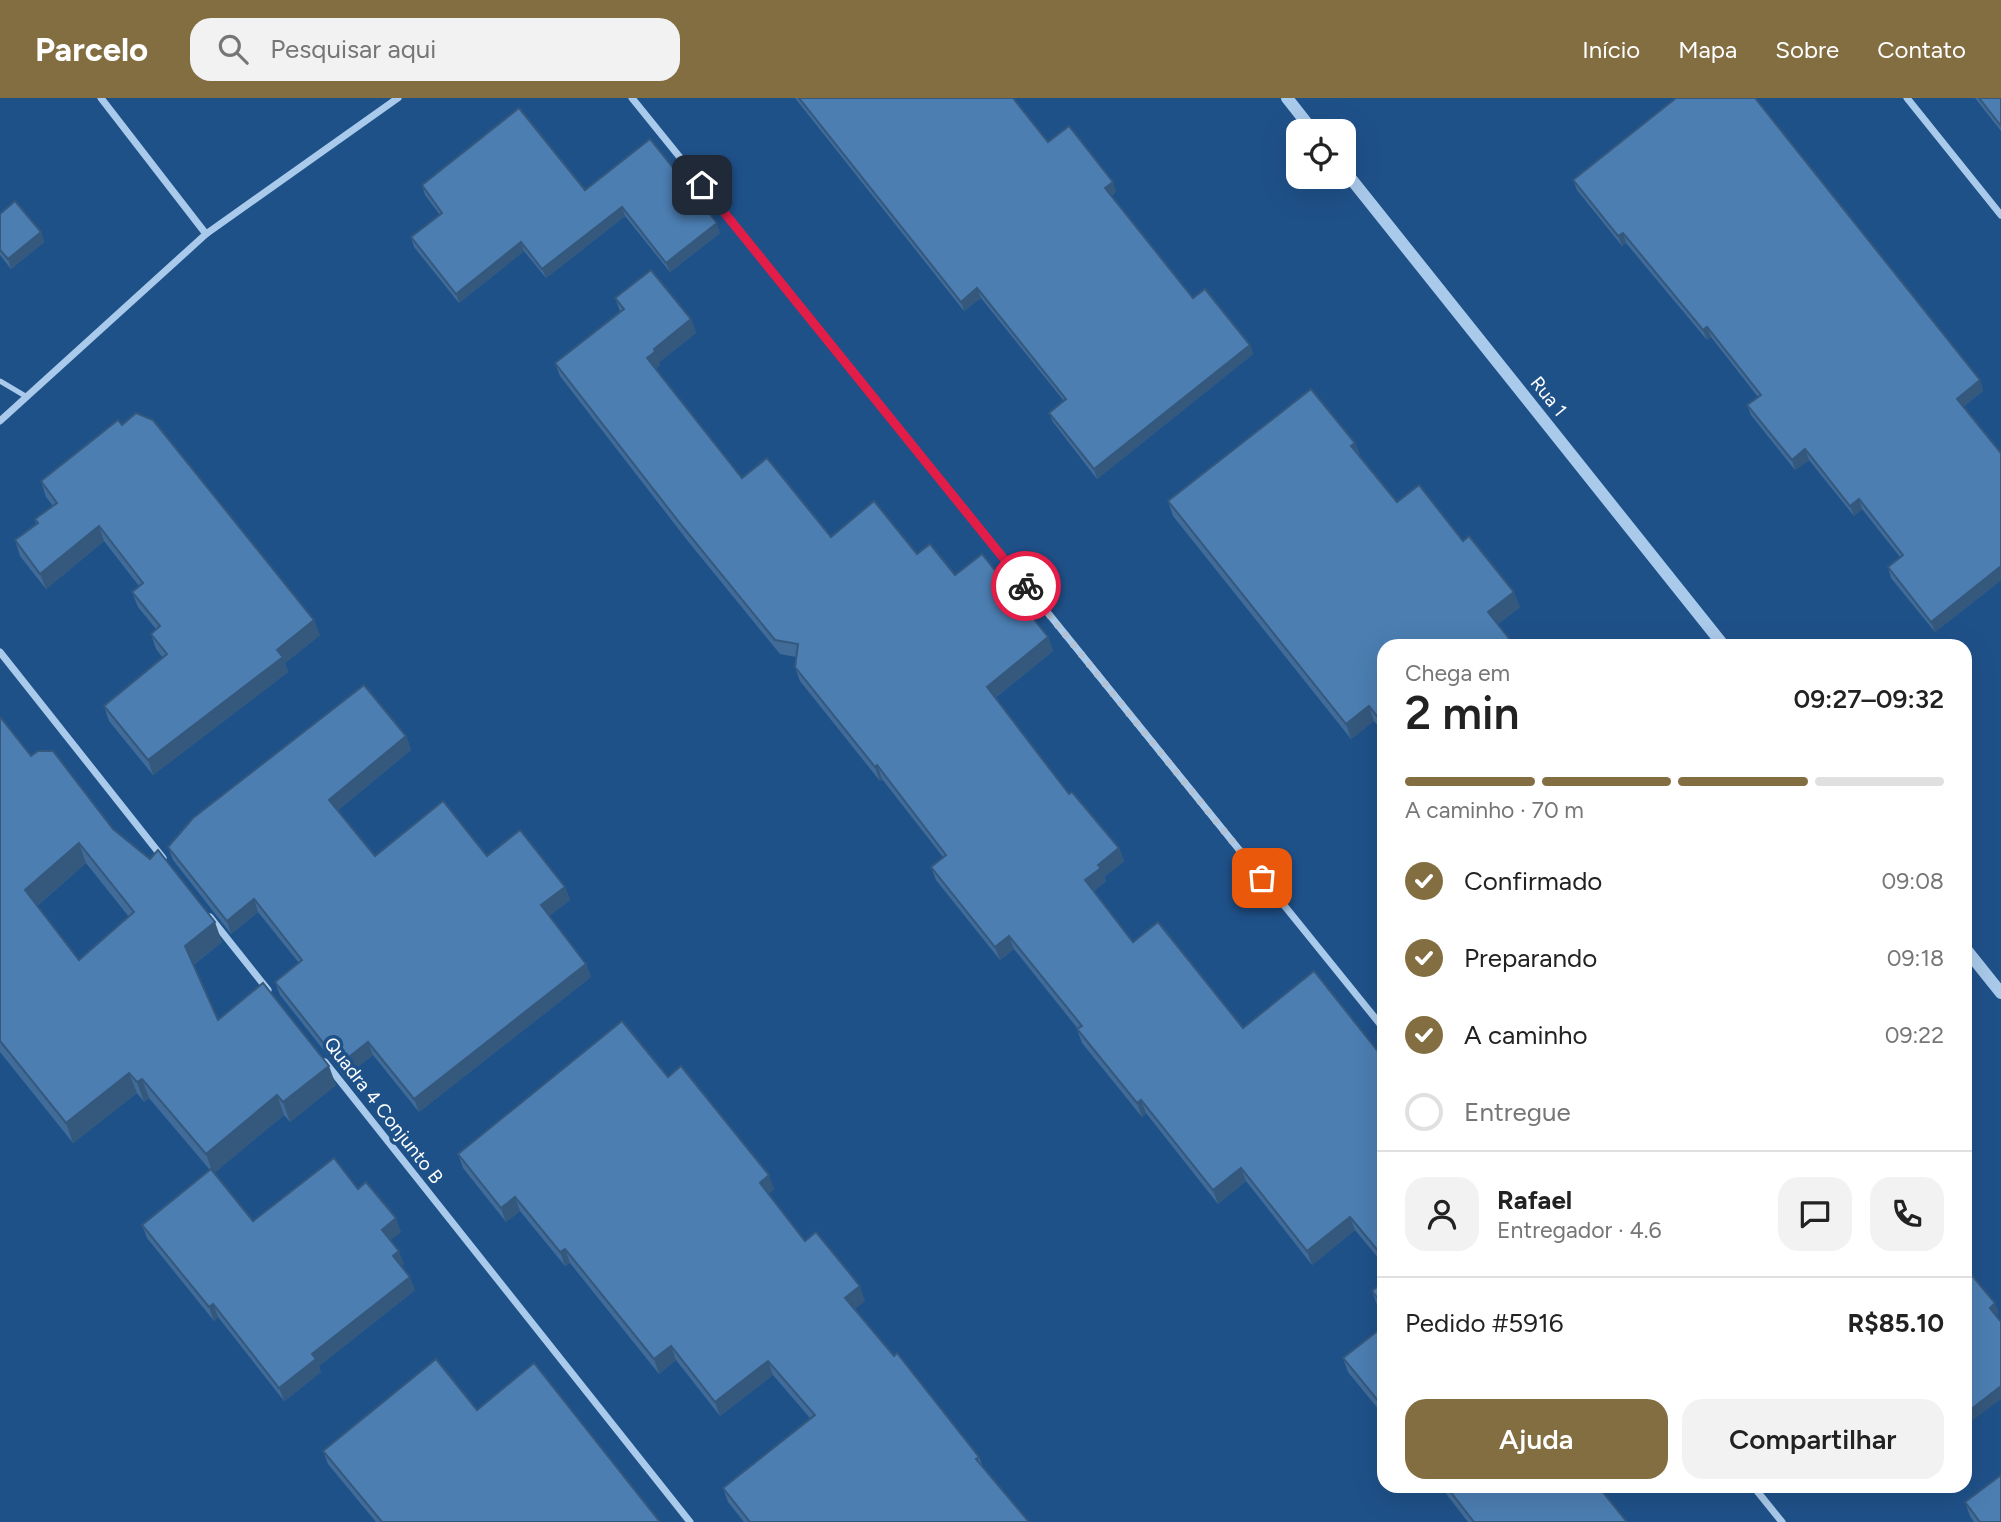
<!DOCTYPE html>
<html lang="pt">
<meta charset="utf-8">
<style>
body{margin:0;font-family:Figtree,sans-serif;background:#f2f2f2;color:#222;height:100vh;display:flex;flex-direction:column;font-size:26px;white-space:nowrap}
*{box-sizing:border-box;margin:0}
p{font-size:23px;color:#767676}
.icon{flex:none;width:38px;height:38px;fill:none;stroke:currentColor;stroke-width:2;stroke-linecap:round;stroke-linejoin:round}
.map{position:relative;flex:1;overflow:hidden}
.panel{position:absolute;left:1377px;top:541px;width:595px;height:854px;display:flex;flex-direction:column;background:#fff;border-radius:21px;box-shadow:0 7px 28px #0002}
.panel>*{flex:none}
.buttons{position:absolute;left:1286px;top:21px;display:grid;gap:14px}
.buttons a{display:grid;place-items:center;width:70px;height:70px;border-radius:14px;background:#fff;box-shadow:0 7px 28px #0002;font-size:35px}
.pin{position:absolute;display:grid;place-items:center;width:60px;height:60px;color:#fff;margin:-30px;border-radius:14px;box-shadow:0 4px 10px #0006}
.courier{position:absolute;display:grid;place-items:center;width:70px;height:70px;margin:-35px;border:5px solid #e11d48;border-radius:50%;background:#fff;color:#222;box-shadow:0 2px 9px #0007}
.headline em{font-style:normal;font-weight:600}
.headline div{display:flex;flex-direction:column-reverse}
.headline{display:flex;align-items:center;justify-content:space-between;height:119px;padding:0 28px}
h1{font-size:46px;font-weight:600;line-height:52px}
.bar{display:grid;grid-template-columns:repeat(4,1fr);gap:10px 7px;align-content:center;height:84px;padding:0 28px}
.bar i{height:9px;border-radius:5px;background:#e0e0e0}
.bar .on{background:#836e42}
.bar p{grid-column:span 4}
.line{display:flex;align-items:center;gap:18px;padding:0 28px;border-top:2px solid #e0e0e0}
.line div{flex:1}
.round{display:grid;place-items:center;flex:none;width:74px;height:74px;border-radius:21px;background:#f2f2f2}
ol{padding:0 28px;list-style:none}
li{display:flex;align-items:center;gap:21px;height:77px}
li p{margin-inline-start:auto}
li .icon{padding:7px;border-radius:50%;background:#836e42;color:#fff;stroke-width:4}
li:last-child{color:#767676}
li i{width:38px;height:38px;border:4px solid #e0e0e0;border-radius:50%}
.action{display:flex;gap:14px;margin-top:auto;padding:14px 28px}
.action a{flex:1;height:80px;border-radius:21px;background:#836e42;color:#fff;font-size:28px;font-weight:600;line-height:80px;text-align:center}
.action a+a{background:#f2f2f2;color:#222}
header{display:flex;align-items:center;gap:42px;box-sizing:border-box;height:98px;padding:0 35px;background:#836e42;color:#fff}
header strong{font-size:33px}
nav{display:flex;gap:38px;margin-inline-start:auto;font-size:24px}
.search{width:490px;height:63px;background:#f2f2f2;display:flex;align-items:center;gap:18px;box-sizing:border-box;padding:0 24px;border-radius:21px;color:#767676;font-size:26px}
.map>svg:first-child{display:block}
</style>
<header>
<strong>Parcelo</strong>
<div class="search"><svg class="icon" aria-label="search" viewBox="0 0 24 24"><circle cx="10" cy="10" r="6"/><path d="M15 15l6 6"/></svg>Pesquisar aqui</div>
<nav><a>Início</a><a>Mapa</a><a>Sobre</a><a>Contato</a></nav>
</header>
<div class="map">
<svg width="2001" height="1424" viewBox="0 0 2001 1424">
<rect width="100%" height="100%" fill="#1f5189"/>
<g fill="none" stroke-linecap="round" stroke-linejoin="round">
<path stroke="#aacaeb" stroke-width="5" d="M 0,283 L 27,299"/>
<g stroke="#aacaeb" stroke-width="7">
<path d="M 101,0 L 206,136"/>
<path d="M 632,0 L 1384,931"/>
<path d="M 1907,0 L 2001,117"/>
<path d="M 0,323 L 206,136 L 398,0"/>
<path d="M 0,554 L 163,760"/>
<path d="M 210,819 L 268,892"/>
<path d="M 325,964 L 690,1424"/>
<path d="M 1753,1388 L 1782,1424"/>
</g>
<g stroke="#aacaeb" stroke-width="12">
<path d="M 1287,0 L 1313,33"/>
<path d="M 1344,72 L 1724,548"/>
<path d="M 1965,850 L 2001,895"/>
</g>
</g>
<g fill="#416c99" fill-rule="evenodd">
<path d="M 795,0 L 1013,0 L 1048,44 L 1116,93 L 1111,98 L 1193,200 L 1250,247 L 1253,256 L 1097,381 L 1053,324 L 1049,315 L 1064,303 L 981,200 L 964,213 Z"/>
<path d="M 1975,0 L 2001,0 L 2001,33 Z"/>
<path d="M 1573,82 L 1980,282 L 1983,293 L 1963,309 L 2001,355 L 2001,482 L 1935,534 L 1891,480 L 1888,469 L 1900,459 L 1862,411 L 1854,418 L 1809,362 L 1795,372 L 1751,317 L 1747,307 L 1758,299 L 1711,239 L 1707,242 L 1626,145 L 1622,148 L 1577,92 Z"/>
<path d="M 422,87 L 585,92 L 720,135 L 670,174 L 625,118 L 546,180 L 524,153 L 459,205 L 414,149 L 411,139 L 440,117 L 425,97 Z"/>
<path d="M 0,116 L 41,134 L 44,144 L 11,171 L 0,157 Z"/>
<path d="M 615,200 L 691,221 L 696,235 L 659,264 L 660,267 L 655,271 L 742,380 L 831,439 L 917,456 L 955,477 L 1048,539 L 1053,553 L 995,600 L 1069,696 L 1119,750 L 1124,763 L 1104,779 L 1106,783 L 1094,793 L 1133,844 L 1243,930 L 1384,961 L 1384,1167 L 1355,1132 L 1312,1167 L 1246,1083 L 1218,1106 L 1146,1015 L 1142,1019 L 1082,945 L 1077,931 L 1078,931 L 1014,851 L 1000,862 L 936,782 L 931,769 L 943,759 L 882,681 L 880,683 L 800,583 L 795,569 L 796,559 L 780,556 L 687,442 L 560,278 L 555,265 L 620,213 Z"/>
<path d="M 1355,345 L 1360,358 L 1397,404 L 1463,443 L 1520,509 L 1498,526 L 1384,548 L 1384,635 L 1374,623 L 1351,641 L 1173,418 L 1168,403 Z"/>
<path d="M 41,383 L 320,537 L 285,565 L 288,574 L 153,677 L 109,623 L 104,608 L 163,560 L 156,551 L 151,536 L 156,531 L 138,509 L 132,494 L 139,488 L 104,443 L 46,491 L 20,458 L 15,442 L 36,426 L 35,421 L 53,408 L 46,399 Z"/>
<path d="M 0,621 L 31,658 L 113,731 L 222,844 L 193,867 L 218,922 L 336,987 L 290,1024 L 284,1017 L 214,1075 L 253,1123 L 358,1091 L 401,1134 L 390,1142 L 404,1166 L 401,1168 L 415,1192 L 319,1268 L 321,1274 L 284,1303 L 218,1219 L 214,1223 L 147,1140 L 142,1127 L 210,1072 L 149,1000 L 144,1004 L 137,995 L 73,1045 L 0,954 ZM 86,765 L 129,819 L 79,862 L 37,808 Z"/>
<path d="M 406,638 L 411,652 L 338,712 L 375,758 L 487,758 L 565,789 L 570,802 L 549,818 L 586,866 L 591,879 L 419,1014 L 373,957 L 345,979 L 280,897 L 275,884 L 299,865 L 258,814 L 231,836 L 173,762 L 168,749 Z"/>
<path d="M 668,979 L 774,1091 L 768,1096 L 805,1143 L 865,1203 L 854,1211 L 979,1359 L 983,1369 L 1029,1424 L 744,1424 L 728,1404 L 723,1390 L 810,1320 L 773,1277 L 720,1318 L 676,1262 L 659,1276 L 570,1165 L 565,1168 L 520,1113 L 506,1124 L 463,1070 L 458,1056 Z"/>
<path d="M 1384,1183 L 1384,1216 L 1377,1207 L 1372,1193 Z"/>
<path d="M 1384,1228 L 1384,1318 L 1348,1274 L 1343,1260 Z"/>
<path d="M 477,1312 L 660,1424 L 376,1424 L 328,1366 L 323,1353 Z"/>
<path d="M 1440,1388 L 1598,1388 L 1627,1424 L 1468,1424 Z"/>
<path d="M 1965,1404 L 2001,1424 L 1974,1424 L 1970,1418 Z"/>
</g>
<g fill="#35587d">
<path d="M 1113,84 L 1116,93 L 1108,100 L 1105,90 Z"/>
<path d="M 622,109 L 625,118 L 546,180 L 542,171 Z"/>
<path d="M 717,125 L 720,135 L 670,174 L 666,165 Z"/>
<path d="M 41,134 L 44,144 L 11,171 L 8,161 Z"/>
<path d="M 1623,135 L 1626,145 L 1622,148 L 1618,138 Z"/>
<path d="M 521,144 L 524,153 L 459,205 L 456,196 Z"/>
<path d="M 977,190 L 981,200 L 964,213 L 961,204 Z"/>
<path d="M 691,221 L 696,235 L 659,264 L 660,267 L 652,274 L 647,260 L 654,251 Z"/>
<path d="M 1707,229 L 1711,239 L 1707,242 L 1703,232 Z"/>
<path d="M 1250,247 L 1253,256 L 1097,381 L 1094,371 Z"/>
<path d="M 1980,282 L 1983,293 L 1960,311 L 1957,301 Z"/>
<path d="M 1355,345 L 1360,360 L 1351,348 Z"/>
<path d="M 1805,351 L 1809,362 L 1795,372 L 1792,362 Z"/>
<path d="M 1859,401 L 1862,411 L 1854,418 L 1850,408 Z"/>
<path d="M 99,428 L 104,443 L 46,491 L 40,476 Z"/>
<path d="M 2001,468 L 2001,482 L 1935,534 L 1931,524 Z"/>
<path d="M 1514,494 L 1520,509 L 1494,529 L 1488,514 Z"/>
<path d="M 314,522 L 320,537 L 285,565 L 288,574 L 153,677 L 148,662 L 277,552 Z"/>
<path d="M 1048,539 L 1053,553 L 992,602 L 987,589 Z"/>
<path d="M 1369,608 L 1374,623 L 1351,641 L 1346,626 Z"/>
<path d="M 406,638 L 411,652 L 334,715 L 329,702 Z"/>
<path d="M 877,667 L 882,681 L 880,683 L 875,669 Z"/>
<path d="M 79,745 L 86,765 L 32,812 L 25,792 Z"/>
<path d="M 1119,750 L 1124,763 L 1104,779 L 1106,783 L 1090,796 L 1085,782 L 1098,767 Z"/>
<path d="M 565,789 L 570,802 L 546,821 L 541,807 Z"/>
<path d="M 254,801 L 258,814 L 231,836 L 227,823 Z"/>
<path d="M 215,824 L 222,844 L 192,867 L 185,848 Z"/>
<path d="M 1009,838 L 1014,851 L 1000,862 L 995,849 Z"/>
<path d="M 586,866 L 591,879 L 419,1014 L 414,1001 Z"/>
<path d="M 368,944 L 373,957 L 345,979 L 340,966 Z"/>
<path d="M 329,968 L 336,987 L 290,1024 L 283,1004 Z"/>
<path d="M 129,975 L 137,995 L 73,1045 L 66,1025 Z"/>
<path d="M 142,981 L 149,1000 L 144,1004 L 137,984 Z"/>
<path d="M 277,997 L 284,1017 L 213,1076 L 206,1056 Z"/>
<path d="M 1141,1002 L 1146,1015 L 1142,1019 L 1137,1005 Z"/>
<path d="M 1241,1070 L 1246,1083 L 1218,1106 L 1213,1092 Z"/>
<path d="M 769,1077 L 774,1091 L 765,1099 L 760,1085 Z"/>
<path d="M 515,1099 L 520,1113 L 506,1124 L 501,1110 Z"/>
<path d="M 1350,1119 L 1355,1132 L 1312,1167 L 1307,1153 Z"/>
<path d="M 396,1120 L 401,1134 L 387,1145 L 382,1132 Z"/>
<path d="M 565,1151 L 570,1165 L 565,1168 L 560,1154 Z"/>
<path d="M 399,1153 L 404,1166 L 397,1172 L 393,1158 Z"/>
<path d="M 410,1179 L 415,1192 L 319,1268 L 321,1274 L 284,1303 L 279,1290 L 312,1256 Z"/>
<path d="M 860,1188 L 865,1203 L 850,1215 L 845,1200 Z"/>
<path d="M 1995,1205 L 1999,1215 L 1993,1219 L 1990,1210 Z"/>
<path d="M 213,1206 L 218,1219 L 214,1223 L 209,1209 Z"/>
<path d="M 671,1248 L 676,1262 L 659,1276 L 654,1261 Z"/>
<path d="M 768,1263 L 773,1277 L 720,1318 L 715,1304 Z"/>
<path d="M 2001,1288 L 2001,1301 L 1965,1328 L 1965,1316 Z"/>
</g>
<g fill="#4c7eb2" stroke="#35587d" stroke-width="2" fill-rule="evenodd">
<path d="M 799,0 L 1013,0 L 1048,44 L 1069,28 L 1113,84 L 1105,90 L 1193,200 L 1205,191 L 1250,247 L 1094,371 L 1049,315 L 1066,301 L 977,190 L 961,204 Z"/>
<path d="M 1676,0 L 1755,0 L 1980,282 L 1957,301 L 2001,355 L 2001,468 L 1931,524 L 1888,469 L 1903,457 L 1859,401 L 1850,408 L 1805,351 L 1792,362 L 1747,307 L 1761,297 L 1707,229 L 1703,232 L 1623,135 L 1618,138 L 1573,82 Z"/>
<path d="M 1979,0 L 2001,0 L 2001,28 Z"/>
<path d="M 519,10 L 585,92 L 650,41 L 717,125 L 666,165 L 622,109 L 542,171 L 521,144 L 456,196 L 411,139 L 442,115 L 422,87 Z"/>
<path d="M 15,103 L 41,134 L 8,161 L 0,152 L 0,116 Z"/>
<path d="M 651,172 L 691,221 L 654,251 L 655,254 L 647,260 L 742,380 L 767,360 L 831,439 L 874,403 L 917,456 L 930,446 L 955,477 L 982,456 L 1048,539 L 987,589 L 1069,696 L 1072,694 L 1119,750 L 1098,767 L 1101,770 L 1085,782 L 1133,844 L 1158,824 L 1243,930 L 1314,873 L 1384,961 L 1384,1160 L 1350,1119 L 1307,1153 L 1241,1070 L 1213,1092 L 1141,1002 L 1137,1005 L 1077,931 L 1082,928 L 1009,838 L 995,849 L 931,769 L 946,757 L 877,667 L 875,669 L 795,569 L 798,546 L 775,542 L 682,428 L 555,265 L 624,211 L 615,200 Z"/>
<path d="M 1311,291 L 1355,345 L 1351,348 L 1397,404 L 1419,387 L 1463,443 L 1469,438 L 1514,494 L 1488,514 L 1515,548 L 1384,548 L 1384,627 L 1369,608 L 1346,626 L 1168,403 Z"/>
<path d="M 136,315 L 153,322 L 314,522 L 277,552 L 283,559 L 148,662 L 104,608 L 167,556 L 151,536 L 160,528 L 132,494 L 143,485 L 99,428 L 40,476 L 15,442 L 38,425 L 35,421 L 57,405 L 41,383 L 118,322 L 122,327 Z"/>
<path d="M 364,587 L 406,638 L 329,702 L 375,758 L 443,703 L 487,758 L 520,732 L 565,789 L 541,807 L 586,866 L 414,1001 L 368,944 L 340,966 L 275,884 L 302,862 L 254,801 L 227,823 L 168,749 L 193,720 Z"/>
<path d="M 1,620 L 31,658 L 38,653 L 53,653 L 113,731 L 150,761 L 158,752 L 215,824 L 185,848 L 218,922 L 263,885 L 329,968 L 283,1004 L 277,997 L 206,1056 L 142,981 L 137,984 L 129,975 L 66,1025 L 0,943 L 0,621 ZM 79,745 L 134,814 L 79,862 L 25,792 Z"/>
<path d="M 622,923 L 668,979 L 681,968 L 769,1077 L 760,1085 L 805,1143 L 816,1134 L 860,1188 L 845,1200 L 894,1258 L 897,1255 L 979,1359 L 976,1361 L 1029,1424 L 750,1424 L 723,1390 L 815,1317 L 768,1263 L 715,1304 L 671,1248 L 654,1261 L 565,1151 L 560,1154 L 515,1099 L 501,1110 L 458,1056 Z"/>
<path d="M 334,1060 L 358,1091 L 366,1084 L 396,1120 L 382,1132 L 399,1153 L 393,1158 L 410,1179 L 312,1256 L 316,1261 L 279,1290 L 213,1206 L 209,1209 L 142,1127 L 211,1071 L 253,1123 Z"/>
<path d="M 1965,1169 L 1995,1205 L 1990,1210 L 2001,1224 L 2001,1288 L 1965,1316 Z"/>
<path d="M 1384,1183 L 1384,1208 L 1372,1193 Z"/>
<path d="M 1384,1228 L 1384,1310 L 1343,1260 Z"/>
<path d="M 436,1261 L 477,1312 L 534,1265 L 660,1424 L 382,1424 L 323,1353 Z"/>
<path d="M 2001,1377 L 2001,1424 L 1980,1424 L 1965,1404 Z"/>
<path d="M 1446,1388 L 1598,1388 L 1627,1424 L 1474,1424 Z"/>
</g>
<g fill="none" stroke-linecap="round" stroke-linejoin="round">
<path stroke="#b1c2d6" stroke-width="7" stroke-dasharray="0 12.6" d="M 1026,488 L 1262,780"/>
<path stroke="#e11d48" stroke-width="9" d="M 702,87 L 1026,488"/>
</g>
<g text-anchor="middle" stroke-width="7" stroke-linejoin="round" paint-order="stroke">
<g font-size="19" fill="#fff" stroke="#1f5189">
<text transform="translate(1549 298) rotate(51)" y="7">Rua 1</text>
<text transform="translate(384 1012) rotate(52)" y="7">Quadra 4 Conjunto B</text>
</g>
</g>
</svg>
<div class="buttons">
<a><svg class="icon" aria-label="locate" viewBox="0 0 24 24"><circle cx="12" cy="12" r="6"/><path d="M12 2v4M12 18v4M2 12h4M18 12h4"/></svg></a>
</div>
<div class="pin" style="left:1262px;top:780px;background:#ea580c"><svg class="icon" aria-label="bag" viewBox="0 0 24 24"><path d="M5 8h14l-1 12H6zM9 8a3 3 0 0 1 6 0"/></svg></div>
<div class="pin" style="left:702px;top:87px;background:#1f2937"><svg class="icon" aria-label="home" viewBox="0 0 24 24"><path d="M3 11l9-7 9 7M6 9v11h12V9"/></svg></div>
<div class="courier" style="left:1026px;top:488px"><svg class="icon" aria-label="bike" viewBox="0 0 24 24"><circle cx="6" cy="16" r="4"/><circle cx="18" cy="16" r="4"/><path d="M6 16l4-8h5l3 8M10 8l3 8H6M13 5h3"/></svg></div>
<section class="panel">
<div class="headline"><div><h1>2 min</h1><p>Chega em</p></div><em>09:27–09:32</em></div>
<div class="bar"><i class="on"></i><i class="on"></i><i class="on"></i><i></i><p>A caminho · 70 m</p></div>
<ol>
<li><svg class="icon" aria-label="check" viewBox="0 0 24 24"><path d="M5 12l5 5 9-10"/></svg>Confirmado<p>09:08</p></li>
<li><svg class="icon" aria-label="check" viewBox="0 0 24 24"><path d="M5 12l5 5 9-10"/></svg>Preparando<p>09:18</p></li>
<li><svg class="icon" aria-label="check" viewBox="0 0 24 24"><path d="M5 12l5 5 9-10"/></svg>A caminho<p>09:22</p></li>
<li><i></i>Entregue</li>
</ol>
<div class="line" style="height:126px"><a class="round"><svg class="icon" aria-label="person" viewBox="0 0 24 24"><circle cx="12" cy="8" r="4"/><path d="M4 21q1-7 8-7t8 7"/></svg></a><div><b>Rafael</b><p>Entregador · 4.6</p></div><a class="round"><svg class="icon" aria-label="chat" viewBox="0 0 24 24"><path d="M4 5h16v11H9l-5 4z"/></svg></a><a class="round"><svg class="icon" aria-label="phone" viewBox="0 0 24 24"><path d="M5 4h4l2 5-3 2q2 4 5 5l2-3 5 2v4C11 20 4 13 5 4z"/></svg></a></div>
<div class="line" style="height:91px"><div>Pedido #5916</div><b>R$85.10</b></div>
<div class="action"><a>Ajuda</a><a>Compartilhar</a></div>
</section>
</div>
